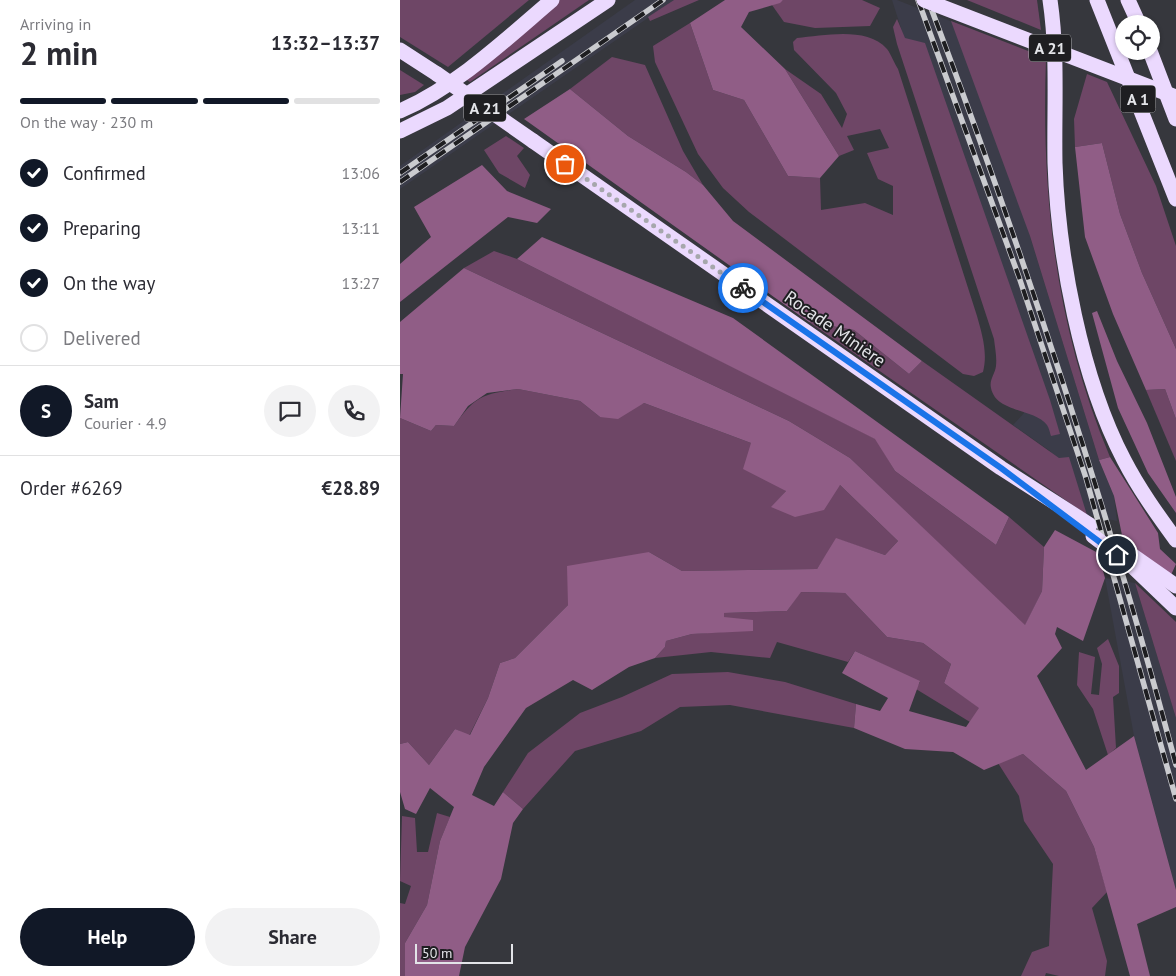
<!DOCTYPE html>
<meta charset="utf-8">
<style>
body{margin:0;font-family:"PT Sans",sans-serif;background:#f2f2f3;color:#2b2b33;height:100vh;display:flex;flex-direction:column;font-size:19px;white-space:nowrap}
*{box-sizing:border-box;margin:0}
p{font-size:16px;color:#7c7c81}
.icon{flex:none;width:28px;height:28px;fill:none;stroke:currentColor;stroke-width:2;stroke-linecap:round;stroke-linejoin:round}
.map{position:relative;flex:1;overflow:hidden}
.drawer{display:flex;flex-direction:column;background:#fff;width:400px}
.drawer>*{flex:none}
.fabs{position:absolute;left:715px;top:15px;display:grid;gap:10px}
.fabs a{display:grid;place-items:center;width:45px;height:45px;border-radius:50%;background:#fff;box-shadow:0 1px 4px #0004;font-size:25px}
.scale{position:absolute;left:15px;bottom:12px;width:98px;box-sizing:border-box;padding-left:5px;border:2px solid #e3e4e8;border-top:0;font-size:14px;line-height:18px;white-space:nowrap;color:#e3e4e8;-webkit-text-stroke:4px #1e1e21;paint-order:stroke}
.pin{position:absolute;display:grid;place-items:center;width:42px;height:42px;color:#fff;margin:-21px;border:2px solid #fff;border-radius:50%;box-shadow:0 1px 5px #0007}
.courier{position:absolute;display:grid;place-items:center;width:50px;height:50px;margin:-25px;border:4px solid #1a73e8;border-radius:50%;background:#fff;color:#222;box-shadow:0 1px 6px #0007}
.headline em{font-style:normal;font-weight:800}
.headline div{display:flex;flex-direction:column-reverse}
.headline{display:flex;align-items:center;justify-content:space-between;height:85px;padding:0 20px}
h1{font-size:32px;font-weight:800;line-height:38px}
.bar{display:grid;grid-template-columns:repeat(4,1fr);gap:8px 5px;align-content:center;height:60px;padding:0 20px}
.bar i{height:6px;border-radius:4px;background:#e1e1e2}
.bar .on{background:#111827}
.bar p{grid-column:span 4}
.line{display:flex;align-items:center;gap:12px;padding:0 20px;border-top:1px solid #e1e1e2}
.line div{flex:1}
.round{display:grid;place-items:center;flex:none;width:52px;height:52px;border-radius:26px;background:#f2f2f3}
ol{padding:0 20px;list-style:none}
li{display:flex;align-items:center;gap:15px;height:55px}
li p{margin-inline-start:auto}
li .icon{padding:5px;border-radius:50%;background:#111827;color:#fff;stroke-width:4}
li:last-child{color:#7c7c81}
li i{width:28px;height:28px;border:2px solid #e1e1e2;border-radius:50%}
.button{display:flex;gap:10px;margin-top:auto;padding:10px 20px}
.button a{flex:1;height:58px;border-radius:30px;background:#111827;color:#fff;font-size:20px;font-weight:800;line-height:58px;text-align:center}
.button a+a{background:#f2f2f3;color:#2b2b33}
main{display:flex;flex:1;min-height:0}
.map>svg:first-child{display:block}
</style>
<main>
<section class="drawer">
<div class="headline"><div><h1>2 min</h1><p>Arriving in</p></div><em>13:32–13:37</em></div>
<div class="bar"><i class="on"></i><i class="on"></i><i class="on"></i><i></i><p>On the way · 230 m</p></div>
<ol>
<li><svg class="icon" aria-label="check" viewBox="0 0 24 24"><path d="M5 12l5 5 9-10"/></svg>Confirmed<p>13:06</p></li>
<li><svg class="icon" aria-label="check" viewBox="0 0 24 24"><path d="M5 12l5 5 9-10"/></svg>Preparing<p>13:11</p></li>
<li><svg class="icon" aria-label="check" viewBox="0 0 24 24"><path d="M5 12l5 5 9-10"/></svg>On the way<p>13:27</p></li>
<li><i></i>Delivered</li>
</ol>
<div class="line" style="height:90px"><b class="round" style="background:#111827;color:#fff">S</b><div><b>Sam</b><p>Courier · 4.9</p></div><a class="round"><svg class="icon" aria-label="chat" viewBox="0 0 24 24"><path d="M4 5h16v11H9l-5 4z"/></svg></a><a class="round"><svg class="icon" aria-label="phone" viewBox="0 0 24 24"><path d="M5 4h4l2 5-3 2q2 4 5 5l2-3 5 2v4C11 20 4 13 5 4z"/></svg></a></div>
<div class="line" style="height:65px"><div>Order #6269</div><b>€28.89</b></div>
<div class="button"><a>Help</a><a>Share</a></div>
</section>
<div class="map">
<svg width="776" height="976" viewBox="0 0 776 976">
<rect width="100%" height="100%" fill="#36373d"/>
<g fill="#3b3c49">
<path d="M 235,0 L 274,0 L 0,189 L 0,166 Z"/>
<path d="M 492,0 L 497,0 L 586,35 L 630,236 L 699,460 L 714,496 L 717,521 L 687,515 L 650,451 L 613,425 L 624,413 Z"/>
<path d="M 705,578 L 735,583 L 776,718 L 776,890 L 734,736 Z"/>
</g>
<g fill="#6e4666">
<path d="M 0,0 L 129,0 L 48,67 L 0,37 Z"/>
<path d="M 160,0 L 189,0 L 70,82 L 65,79 Z"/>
<path d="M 274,0 L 299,0 L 250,21 L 248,17 Z"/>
<path d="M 383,0 L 462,0 L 480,8 L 470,26 L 415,28 L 384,22 L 372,5 Z"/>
<path d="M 567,0 L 637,0 L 641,30 Z"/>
<path d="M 497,19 L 505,38 L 525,43 L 650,400 L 660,434 L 651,436 C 650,433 649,428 647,425 C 634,408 596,413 591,388 C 589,380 595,374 596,366 C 597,357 595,348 594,339 L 497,44 L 493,27 Z"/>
<path d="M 551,21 L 646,58 C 641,197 656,329 710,457 L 699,460 L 630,236 Z"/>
<path d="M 290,23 L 313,90 L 344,100 L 388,176 L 420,178 L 421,210 L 465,203 L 493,215 L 493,186 L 478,179 L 467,153 L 489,148 L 480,129 L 447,136 L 454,150 L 439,156 L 385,69 L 421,94 L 442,128 L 447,114 L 436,93 L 394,50 L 393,42 L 397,38 C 424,36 466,26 487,49 C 491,54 494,63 498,69 L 577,316 C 582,334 588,353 583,372 L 574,376 L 563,374 L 349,212 L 323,188 L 298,154 L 255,62 L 253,46 Z"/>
<path d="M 212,57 L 245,65 L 283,151 L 303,185 L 286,172 L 228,136 L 170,89 Z"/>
<path d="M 0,70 L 24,85 L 15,92 L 0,95 Z"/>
<path d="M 687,74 L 707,82 L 756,186 L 776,246 L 776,349 L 742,273 L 720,214 L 702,143 L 675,147 L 674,119 Z"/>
<path d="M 106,136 L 124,148 L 117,156 L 130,175 L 125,188 L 99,173 L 84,150 Z"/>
<path d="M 94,251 L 117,259 L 476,439 L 495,471 L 596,545 L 609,517 L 644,547 L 642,591 L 625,626 L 450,458 L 389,421 L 64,268 Z"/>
<path d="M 409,322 L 454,330 L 509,374 L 522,361 L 659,458 L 669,457 L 687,515 Z"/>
<path d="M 118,389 L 180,401 L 200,417 L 244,403 L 351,443 L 386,491 L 372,507 L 440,485 L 498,541 L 485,555 L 437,539 L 417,569 L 282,571 L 249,552 L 168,605 L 115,658 L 100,663 L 88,698 L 69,736 L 55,729 L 29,765 L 8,742 L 0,744 L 0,418 L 31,431 L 36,425 L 54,426 C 75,396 82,394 118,389 Z"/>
<path d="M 765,389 L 776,419 L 776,461 L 746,390 Z"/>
<path d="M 735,583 L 776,622 L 776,718 Z"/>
<path d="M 400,592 L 445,593 L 487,637 L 523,643 L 551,664 L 544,683 L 580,708 L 570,722 L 516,689 L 520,682 L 455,651 L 448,662 L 377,642 L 370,658 L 311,652 L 255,658 L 265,647 L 266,641 L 292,634 L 353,630 L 323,617 L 324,613 L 387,611 Z"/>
<path d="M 708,639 L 719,666 L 719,693 L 713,697 L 716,748 L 708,755 L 693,709 L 677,685 L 679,652 L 695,657 L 691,694 L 699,695 L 702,664 L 697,648 Z"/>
<path d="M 328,672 L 385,682 L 456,704 L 454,728 L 330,705 L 280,707 L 241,731 L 175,751 L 123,809 L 103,792 L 128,753 L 180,713 L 222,697 L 272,674 Z"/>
<path d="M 623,754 L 666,791 L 694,847 L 707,892 L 692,908 L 707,961 L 705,976 L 659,976 L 646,973 L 645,976 L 621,976 L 632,952 L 649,946 L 653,864 L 624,821 L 619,796 L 598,763 Z"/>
<path d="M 37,813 L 50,817 L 40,841 L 27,905 L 5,943 L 5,976 L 0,976 L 0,903 L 5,904 L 11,886 L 0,881 L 2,816 L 15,818 L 17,852 L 28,852 Z"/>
</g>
<g fill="#905d86">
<path d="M 325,0 L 383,0 L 380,3 L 349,12 L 341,27 L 385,69 L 439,156 L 420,178 L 388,176 L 344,100 L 313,90 L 290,23 Z"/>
<path d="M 170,89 L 228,136 L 286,172 L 303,185 L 333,221 L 522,361 L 509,374 L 454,330 L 409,322 L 124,119 Z"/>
<path d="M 702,143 L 720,214 L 742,273 L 776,349 L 776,419 L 765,389 L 746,390 L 713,314 L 685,237 L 675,147 Z"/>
<path d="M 82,165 L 107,191 L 151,209 L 137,223 L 108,217 L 0,302 L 0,264 L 31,237 L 14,207 Z"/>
<path d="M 142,237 L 333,318 L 609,517 L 596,545 L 495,471 L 475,439 L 117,259 Z"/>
<path d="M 64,268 L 389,421 L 450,458 L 625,625 L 642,591 L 644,547 L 655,530 L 698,553 L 705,578 L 683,641 L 657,627 L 655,634 L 662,648 L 637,676 L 686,770 L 734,736 L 776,890 L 776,907 L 737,924 L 750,976 L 730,976 L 694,847 L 666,791 L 623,754 L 584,770 L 553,752 L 505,749 L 454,728 L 456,704 L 480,711 L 488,698 L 442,673 L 455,651 L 520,681 L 509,711 L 566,727 L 579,708 L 544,683 L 551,664 L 523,643 L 487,637 L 445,593 L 401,592 L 387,611 L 324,613 L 324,617 L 353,620 L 353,631 L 292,634 L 266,641 L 265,647 L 255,658 L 229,667 L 192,690 L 173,680 L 126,708 L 84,767 L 72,795 L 94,806 L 103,792 L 123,809 L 113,823 L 101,879 L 65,947 L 59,976 L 5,976 L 5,943 L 27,905 L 40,841 L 54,807 L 30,788 L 16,814 L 5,809 L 0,792 L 0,744 L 8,742 L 29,765 L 55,729 L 70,735 L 88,698 L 100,663 L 115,658 L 168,605 L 167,566 L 249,552 L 282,571 L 417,569 L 436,538 L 485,555 L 498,541 L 440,485 L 424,510 L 395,517 L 371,507 L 386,491 L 343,469 L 351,443 L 244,403 L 218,419 L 200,417 L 180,401 L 118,389 L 87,393 L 68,406 L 54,426 L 36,425 L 31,431 L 0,418 L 3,374 L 0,374 L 0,322 Z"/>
<path d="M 697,311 L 717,361 L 747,423 L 776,497 L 776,513 L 748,473 L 718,408 L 692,313 Z"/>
<path d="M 710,457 L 758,533 L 760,549 L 776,564 L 771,575 L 723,540 L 714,496 L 699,460 Z"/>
</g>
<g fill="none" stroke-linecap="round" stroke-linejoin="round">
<g stroke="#ebd9fe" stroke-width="15">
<path d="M 650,0 C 658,54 654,109 655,163 C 658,255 681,378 724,460 C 739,489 757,514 776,540"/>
<path d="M 697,0 L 776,199"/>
<path d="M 728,0 L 739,24"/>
<path d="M 0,50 L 37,74"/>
<path d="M 750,51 L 776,119"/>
<path d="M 0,111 C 57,86 105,40 152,0"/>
<path d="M 0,131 L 47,108 L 208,0"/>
<path d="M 133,141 L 601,468 L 690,525"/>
<path d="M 726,551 L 776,586"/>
<path d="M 730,564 L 776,608"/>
</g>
<g stroke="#cacbcf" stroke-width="5.5">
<g id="rail">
<path d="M 518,0 L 619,277 L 686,478 L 776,799"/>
<path d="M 528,0 C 623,251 707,505 776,765"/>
<path d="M 0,173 L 162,61"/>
<path d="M 0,182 L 263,0"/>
</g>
</g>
<use href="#rail" stroke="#1e1e21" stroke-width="4" stroke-dasharray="11" stroke-linecap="butt"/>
<g stroke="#ebd9fe" stroke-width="15">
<path d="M 524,0 L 776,97"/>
<path d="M 37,74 L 133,141"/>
<path d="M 693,536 L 730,564"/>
</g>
</g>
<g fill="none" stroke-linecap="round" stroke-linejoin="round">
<path stroke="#a6a7ac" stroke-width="5" stroke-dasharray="0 9" d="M 165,164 L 343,288"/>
<path stroke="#1a73e8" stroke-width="6" d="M 343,288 L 601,468 L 717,555"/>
</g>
<g text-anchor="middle" stroke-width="4" stroke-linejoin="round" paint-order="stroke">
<g fill="#1e1e21" stroke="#a8a9ac" stroke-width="1">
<rect x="629" y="34.5" width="42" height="27" rx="4"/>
<rect x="720.5" y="85.5" width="35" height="27" rx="4"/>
<rect x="64" y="94.5" width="42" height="27" rx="4"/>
</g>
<g font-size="16" font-weight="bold" fill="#e3e4e8">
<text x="650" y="54">A 21</text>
<text x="738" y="105">A 1</text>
<text x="85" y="114">A 21</text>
</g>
<g font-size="18" fill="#e3e4e8" stroke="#1e1e21">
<text transform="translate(435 329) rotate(35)" y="6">Rocade Minière</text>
</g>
</g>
</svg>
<div class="fabs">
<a><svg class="icon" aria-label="locate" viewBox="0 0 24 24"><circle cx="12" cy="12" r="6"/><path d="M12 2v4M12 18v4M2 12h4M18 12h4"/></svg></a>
</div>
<div class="scale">50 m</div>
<div class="pin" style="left:165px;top:164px;background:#ea580c"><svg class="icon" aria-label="bag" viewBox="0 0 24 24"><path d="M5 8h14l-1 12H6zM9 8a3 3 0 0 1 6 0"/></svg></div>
<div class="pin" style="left:717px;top:555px;background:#1f2937"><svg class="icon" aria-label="home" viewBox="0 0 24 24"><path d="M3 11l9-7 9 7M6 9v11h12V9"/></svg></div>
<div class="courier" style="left:343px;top:288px"><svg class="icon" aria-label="bike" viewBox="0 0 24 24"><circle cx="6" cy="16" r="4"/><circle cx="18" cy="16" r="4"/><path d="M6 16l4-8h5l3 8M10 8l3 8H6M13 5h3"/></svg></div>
</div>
</main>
